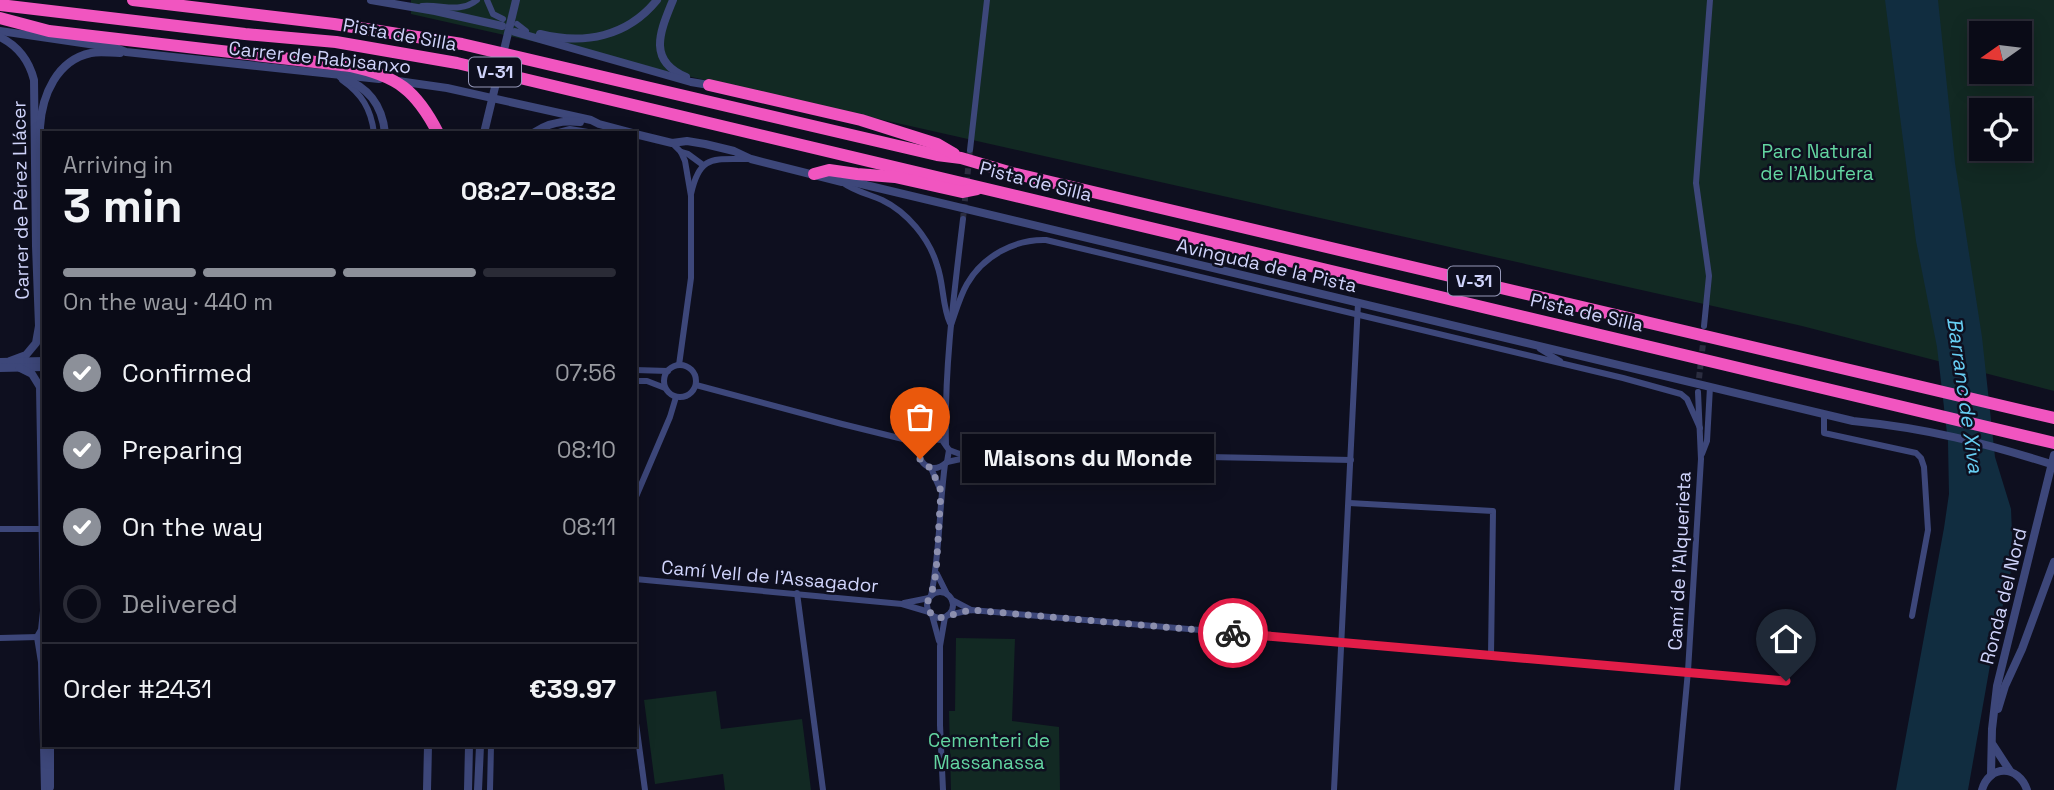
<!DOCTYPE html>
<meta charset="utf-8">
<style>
body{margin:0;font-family:"Space Grotesk",sans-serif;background:#181924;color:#f1f3f6;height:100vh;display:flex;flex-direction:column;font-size:26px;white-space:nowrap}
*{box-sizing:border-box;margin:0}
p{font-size:23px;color:#999ba1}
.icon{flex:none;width:38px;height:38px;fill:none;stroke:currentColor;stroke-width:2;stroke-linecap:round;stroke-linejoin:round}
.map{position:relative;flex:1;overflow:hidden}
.side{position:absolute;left:42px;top:131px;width:595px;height:616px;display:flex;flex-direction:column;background:#0a0b17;border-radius:0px;box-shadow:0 4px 18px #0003,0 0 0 2px #2a2b36}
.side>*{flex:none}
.needle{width:46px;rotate:256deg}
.buttons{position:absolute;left:1969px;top:21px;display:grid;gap:14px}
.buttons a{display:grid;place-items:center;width:63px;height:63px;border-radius:0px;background:#0a0b17;box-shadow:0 4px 18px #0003,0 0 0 2px #2a2b36;font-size:35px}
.pin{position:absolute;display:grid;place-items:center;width:60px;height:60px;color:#fff;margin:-72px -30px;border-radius:50% 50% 50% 0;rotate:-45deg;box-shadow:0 0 7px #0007}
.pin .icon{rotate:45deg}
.courier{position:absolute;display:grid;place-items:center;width:70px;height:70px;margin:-35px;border:5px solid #e11d48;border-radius:50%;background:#fff;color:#222;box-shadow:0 2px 9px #0007}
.bubble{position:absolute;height:49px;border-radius:0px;background:#0a0b17;box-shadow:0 4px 18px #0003,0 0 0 2px #2a2b36;font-size:23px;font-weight:600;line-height:49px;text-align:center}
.head em{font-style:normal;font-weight:600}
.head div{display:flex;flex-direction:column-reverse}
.head{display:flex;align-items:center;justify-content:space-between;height:119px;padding:0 21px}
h1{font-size:46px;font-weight:600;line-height:52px}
.bar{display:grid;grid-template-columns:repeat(4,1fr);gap:10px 7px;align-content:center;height:84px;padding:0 21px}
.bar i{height:9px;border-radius:5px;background:#2a2b36}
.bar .active{background:#8c9099}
.bar p{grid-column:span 4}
.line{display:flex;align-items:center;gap:18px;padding:0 21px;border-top:2px solid #2a2b36}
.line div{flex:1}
ol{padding:0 21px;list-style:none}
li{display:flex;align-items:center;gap:21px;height:77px}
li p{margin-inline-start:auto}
li .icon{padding:7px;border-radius:50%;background:#8c9099;color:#fff;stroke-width:4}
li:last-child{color:#999ba1}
li i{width:38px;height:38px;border:4px solid #2a2b36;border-radius:50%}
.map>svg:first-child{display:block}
</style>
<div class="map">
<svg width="2054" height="790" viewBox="0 0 2054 790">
<rect width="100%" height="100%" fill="#0e0f1f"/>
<g fill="#122923" fill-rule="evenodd">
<path d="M 411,0 L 2054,0 L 2054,391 L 1802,326 L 411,14 ZM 1981,33 L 2020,33 L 2020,72 L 1981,72 ZM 1981,110 L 2020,110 L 2020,149 L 1981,149 Z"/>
<path d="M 956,638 L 1015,639 L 1012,721 L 1059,727 L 1060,790 L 951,790 L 949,711 L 955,711 Z"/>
<path d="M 716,691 L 721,729 L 802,719 L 811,790 L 725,790 L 723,774 L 655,784 L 644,700 Z"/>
</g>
<path fill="#112d40" d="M 1885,0 L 1938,0 L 1955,163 L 1982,337 L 1995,457 L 2011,509 L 2012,534 L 2011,571 L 1995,637 L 1968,790 L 1896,790 L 1944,528 L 1949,494 L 1948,442 L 1937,347 L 1916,241 Z"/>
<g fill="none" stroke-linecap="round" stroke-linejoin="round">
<g stroke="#2b2d40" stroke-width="6" stroke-dasharray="6 3" stroke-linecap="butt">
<path d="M 963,219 L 970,150"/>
<path d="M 1698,387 L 1704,335"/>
</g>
<g stroke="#3d477a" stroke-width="6">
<path d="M 487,0 L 493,14 L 503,19"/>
<path d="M 422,6 C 441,4 460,14 477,0"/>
<path d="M 517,24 L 526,31"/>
<path d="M 342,80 C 362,94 371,109 374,133"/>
<path d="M 555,133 L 570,129 L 594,133"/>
<path d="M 672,143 L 681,152 L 685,161 L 691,196 L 691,278 L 679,365"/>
<path d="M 970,150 L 987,0"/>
<path d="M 681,152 L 688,154 L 703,165"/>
<path d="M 842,182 C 854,191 868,194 882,200 C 907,212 929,238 937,265 C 944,284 942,306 950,323"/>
<path d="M 691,194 C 700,153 714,160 750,159"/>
<path d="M 951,325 C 956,311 960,296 967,284 C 983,256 1015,239 1046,240 L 1623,378 L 1681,394 L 1687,399 L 1700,428"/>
<path d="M 1704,326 L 1709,276 L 1696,183 L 1710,0"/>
<path d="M 1540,349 L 1560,361"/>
<circle cx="680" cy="381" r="16"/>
<path d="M 635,370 L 668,371"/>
<path d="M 635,381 L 647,381 L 665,388"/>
<path d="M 696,385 L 842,424 L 903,439 L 924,442"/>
<path d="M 1824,414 L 1824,433 L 1916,453 L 1921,458 L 1924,467 L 1928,530 L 1912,616"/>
<path d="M 929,439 L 942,440 L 949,450 L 947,462 C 934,474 919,467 919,449 L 946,418"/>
<path d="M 946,445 C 944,369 954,294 963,219"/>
<path d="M 949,450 L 968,457"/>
<path d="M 1702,454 L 1707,441 L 1710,387"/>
<path d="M 947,462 L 970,457 L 1208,457 L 1351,460"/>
<path d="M 931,468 L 940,489"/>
<path d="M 635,499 L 670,417 L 676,397"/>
<path d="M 1349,503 L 1493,511 L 1491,655"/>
<path d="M 0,529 L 42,529"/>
<path d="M 937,574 L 947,594"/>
<path d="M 635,579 L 902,604 L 929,612"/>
<circle cx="940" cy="605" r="13"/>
<path d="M 797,593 L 823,790"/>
<path d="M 931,596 C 940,553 939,508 945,464"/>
<path d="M 952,600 L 971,610"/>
<path d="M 904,603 L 929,598"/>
<path d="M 932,615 L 939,641"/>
<path d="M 948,615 L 971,610 L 1786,681"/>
<path d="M 0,638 L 38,637"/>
<path d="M 635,716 L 645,790"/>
<path d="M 490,790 L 491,746"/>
<path d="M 943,790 L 940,725 L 940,646 L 945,617"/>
<path d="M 1334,790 L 1358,303"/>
<path d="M 1677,790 L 1688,671 L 1701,459 L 1698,392"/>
</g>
<g stroke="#3d477a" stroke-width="8">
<path d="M 371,0 L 435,11 L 502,26"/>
<path d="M 673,0 C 661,30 646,60 686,77"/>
<path d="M 0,31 L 116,48 L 126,52 L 379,79"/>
<path d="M 515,32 L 691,82 L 709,85"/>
<path d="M 540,34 C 584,45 627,37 657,0"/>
<path d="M 0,37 C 18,46 29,60 34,80 L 36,246 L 39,326 L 36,343 L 26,355 L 10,361"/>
<path d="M 341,77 C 368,87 382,104 385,133"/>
<path d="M 398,81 L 447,88 L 591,120 L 599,124 L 633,133"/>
<path d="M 484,133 L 516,0"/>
<path d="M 533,133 C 548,123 562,120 580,122"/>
<path d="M 635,134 L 672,143 L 687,141 L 705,144 L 734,151 L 751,159 L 842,182 L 853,182 L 1853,421 C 1926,428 1985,443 2054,465"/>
<path d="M 42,265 L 40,127 C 42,95 57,60 91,53 C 101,51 110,53 120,53"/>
<path d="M 44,320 L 44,340"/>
<path d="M 0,362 L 44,361"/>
<path d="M 0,368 L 44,367"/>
<path d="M 20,368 L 32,374 L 40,387 L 44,611 L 42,630 L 38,637 L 42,662 L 44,745"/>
<path d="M 1998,709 L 2005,686 L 2022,649 L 2054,562"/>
<path d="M 1993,745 L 2010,771"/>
<path d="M 44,746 L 45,790"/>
<path d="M 50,746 L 50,787"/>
<path d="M 1991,775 L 1992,729 L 1997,686 L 2054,455"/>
<path d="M 427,790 L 428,746"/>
<path d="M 468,790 L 469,746"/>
<path d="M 478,790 L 480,746"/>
<path d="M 1982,790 C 1989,764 2019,765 2027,790"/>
</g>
<g stroke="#f155c0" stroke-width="12">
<path d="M 133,0 L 334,24 L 462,44 L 937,155 L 961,158 L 1012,173 L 2054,418"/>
<path d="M 0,5 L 245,34 L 336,42 L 457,63 L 2054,443"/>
<path d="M 0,18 L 49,31 L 350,66 C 397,76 416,90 438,133"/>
<path d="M 709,85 L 861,120 L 937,144 L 954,154"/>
<path d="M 814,174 L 829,170 L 857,174 L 895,177 L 962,192 L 977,189"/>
</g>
</g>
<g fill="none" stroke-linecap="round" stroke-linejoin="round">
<path stroke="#8c8fae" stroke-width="7" stroke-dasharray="0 12.6" d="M 920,459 L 922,463 L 931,468 L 941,491 L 936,573 L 931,596 L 928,601 L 928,609 L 932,615 L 939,618 L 971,610 L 1233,633"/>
<path stroke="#e11d48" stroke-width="9" d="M 1233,633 L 1786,681"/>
</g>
<g text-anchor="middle" stroke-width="5" stroke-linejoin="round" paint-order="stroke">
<g fill="#0e0f1f" stroke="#9699b9" stroke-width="2">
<rect x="469" y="57.5" width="52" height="29" rx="5"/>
<rect x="1448" y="266.5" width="52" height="29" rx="5"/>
</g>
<g font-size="18" font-weight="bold" fill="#d0d4fb">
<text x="495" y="78">V-31</text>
<text x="1474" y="287">V-31</text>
</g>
<g font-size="19" fill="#d0d4fb" stroke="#0e0f1f">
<text transform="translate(400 34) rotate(10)" y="7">Pista de Silla</text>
<text transform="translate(320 57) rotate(6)" y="7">Carrer de Rabisanxo</text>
<text transform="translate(1036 181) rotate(14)" y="7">Pista de Silla</text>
<text transform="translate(20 200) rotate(-91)" y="7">Carrer de Pérez Llácer</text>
<text transform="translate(1267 265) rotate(13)" y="7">Avinguda de la Pista</text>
<text transform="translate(1587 312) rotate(13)" y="7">Pista de Silla</text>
<text transform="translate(1679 561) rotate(-87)" y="7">Camí de l'Alquerieta</text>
<text transform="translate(770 576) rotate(5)" y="7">Camí Vell de l'Assagador</text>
<text transform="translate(2003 596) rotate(-76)" y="7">Ronda del Nord</text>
</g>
<g font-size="19" fill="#63d5a1" stroke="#0e0f1f">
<text x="1817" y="158">Parc Natural<tspan x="1817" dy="22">de l'Albufera</tspan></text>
<text x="989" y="747">Cementeri de<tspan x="989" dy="22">Massanassa</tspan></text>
</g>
<g font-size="21" font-style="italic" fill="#67cef3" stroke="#0e0f1f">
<text transform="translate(1965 395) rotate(82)" y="7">Barranc de Xiva</text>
</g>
</g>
</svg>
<div class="buttons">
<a><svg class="needle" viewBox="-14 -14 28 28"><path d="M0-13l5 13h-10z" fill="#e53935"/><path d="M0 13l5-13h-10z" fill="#999ba1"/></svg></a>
<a><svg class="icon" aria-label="locate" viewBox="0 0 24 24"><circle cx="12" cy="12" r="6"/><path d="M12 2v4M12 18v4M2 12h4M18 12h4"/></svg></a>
</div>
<div class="pin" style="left:920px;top:459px;background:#ea580c"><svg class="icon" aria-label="bag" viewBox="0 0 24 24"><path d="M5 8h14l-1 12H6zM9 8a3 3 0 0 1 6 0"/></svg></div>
<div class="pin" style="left:1786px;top:681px;background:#1f2937"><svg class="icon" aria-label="home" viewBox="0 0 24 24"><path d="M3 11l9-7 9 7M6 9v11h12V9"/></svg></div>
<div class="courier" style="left:1233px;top:633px"><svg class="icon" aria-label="bike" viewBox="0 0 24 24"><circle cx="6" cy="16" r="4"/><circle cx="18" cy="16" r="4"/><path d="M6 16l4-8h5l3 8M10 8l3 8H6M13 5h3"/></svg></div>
<div class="bubble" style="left:962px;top:434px;width:252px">Maisons du Monde</div>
<section class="side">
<div class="head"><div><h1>3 min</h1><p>Arriving in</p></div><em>08:27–08:32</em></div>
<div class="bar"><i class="active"></i><i class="active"></i><i class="active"></i><i></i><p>On the way · 440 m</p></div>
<ol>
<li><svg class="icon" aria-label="check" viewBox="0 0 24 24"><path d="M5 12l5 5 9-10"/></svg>Confirmed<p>07:56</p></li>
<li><svg class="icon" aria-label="check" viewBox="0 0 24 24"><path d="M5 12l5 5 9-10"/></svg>Preparing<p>08:10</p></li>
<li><svg class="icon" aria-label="check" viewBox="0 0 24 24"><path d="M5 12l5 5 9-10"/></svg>On the way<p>08:11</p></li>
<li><i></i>Delivered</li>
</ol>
<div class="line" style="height:91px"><div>Order #2431</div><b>€39.97</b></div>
</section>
</div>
